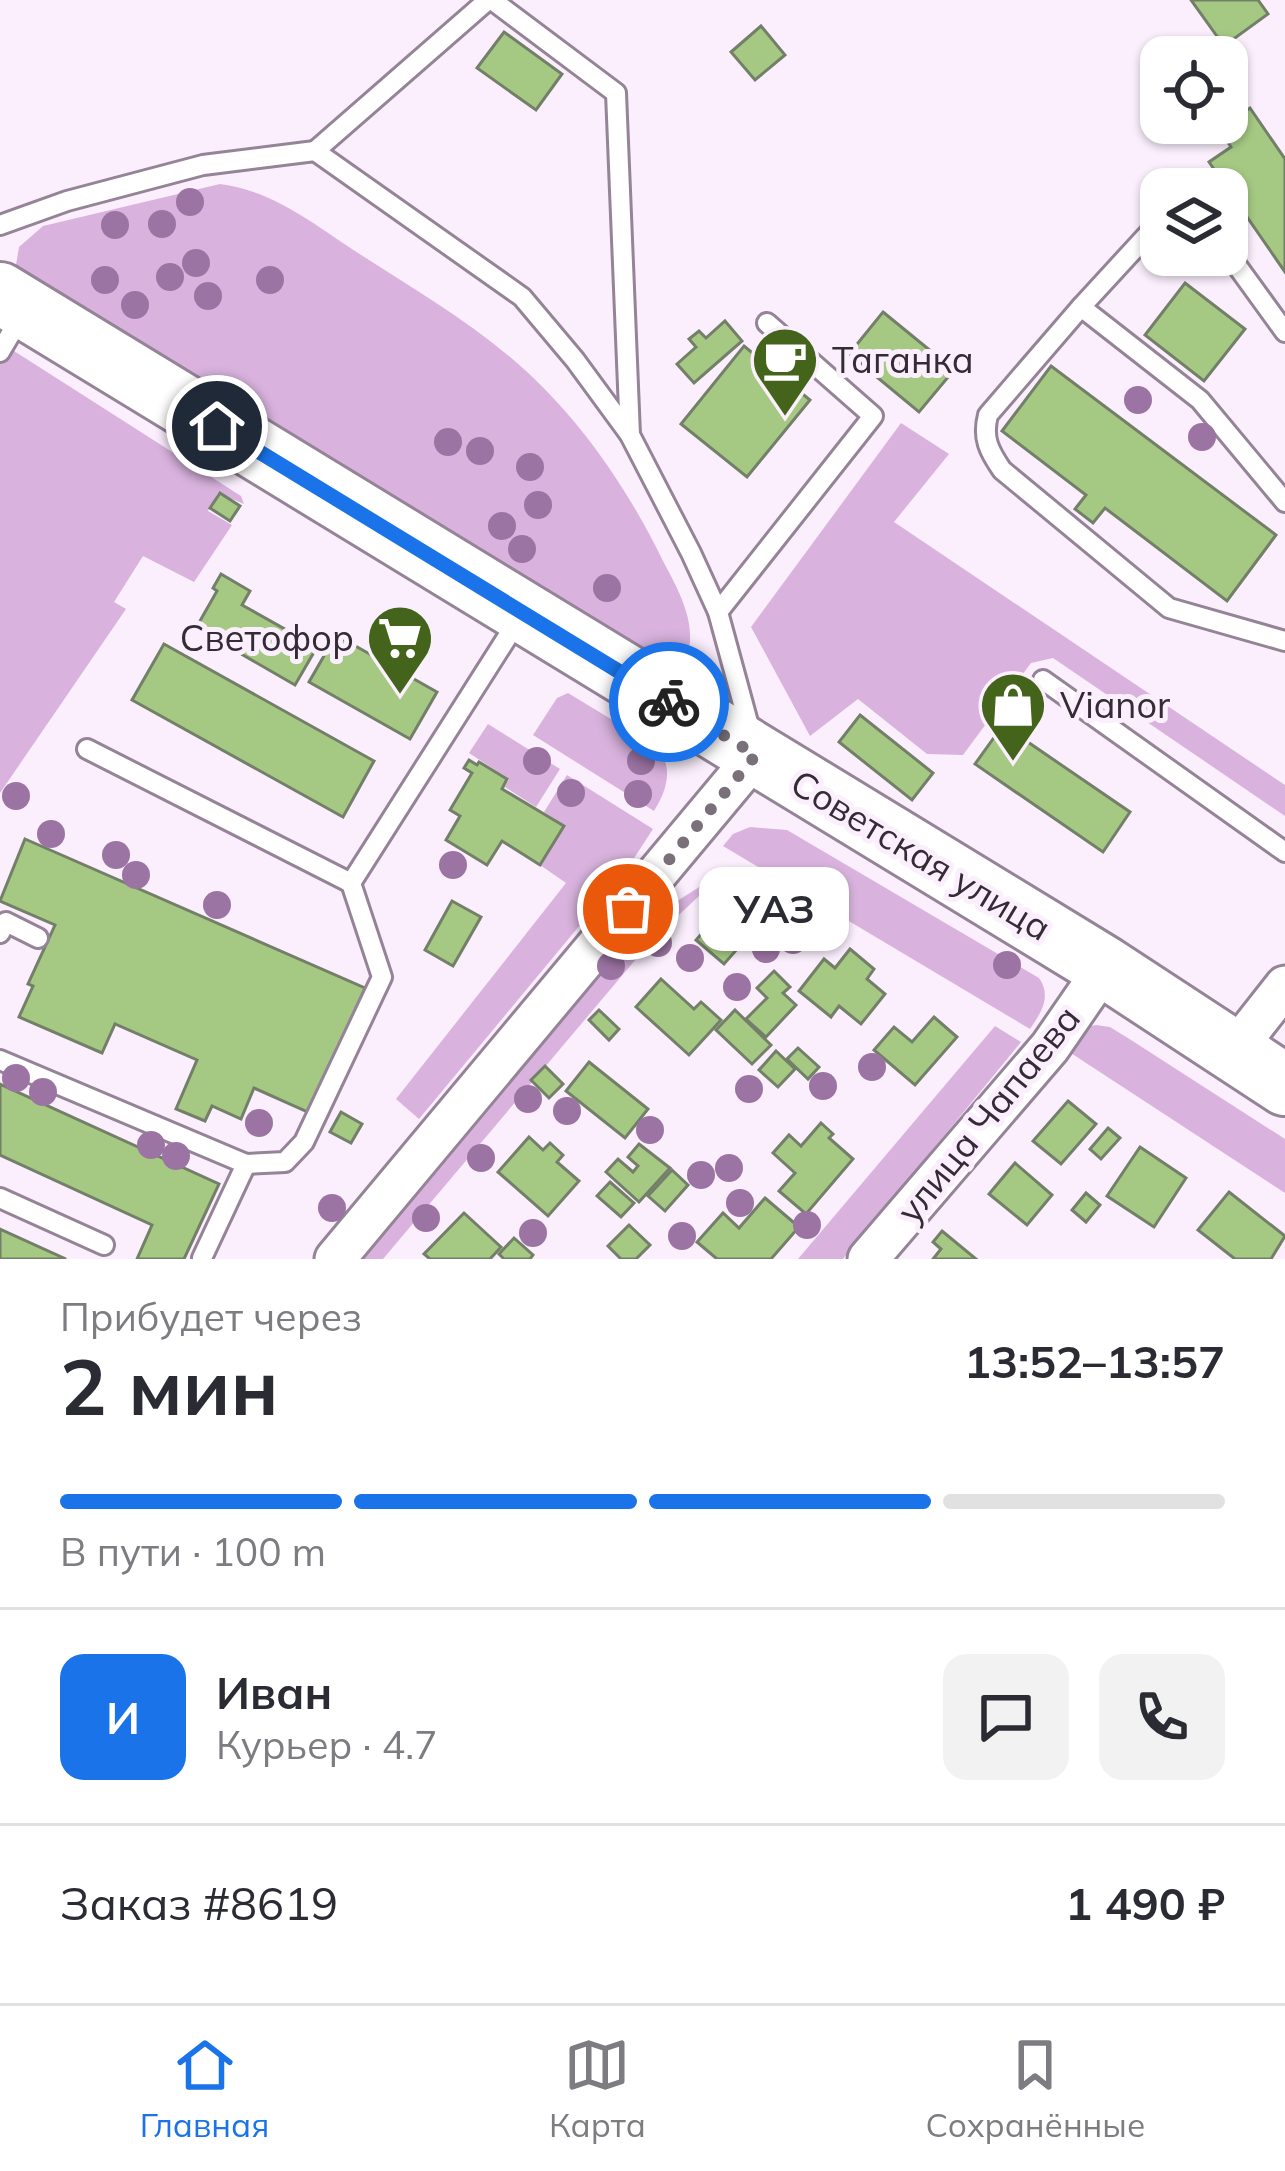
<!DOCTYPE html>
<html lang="ru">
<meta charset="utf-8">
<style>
body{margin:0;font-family:Mulish,sans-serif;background:#f2f2f3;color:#2b2b33;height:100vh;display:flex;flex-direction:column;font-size:45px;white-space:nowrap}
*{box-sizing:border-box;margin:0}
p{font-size:39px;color:#7c7c81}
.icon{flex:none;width:66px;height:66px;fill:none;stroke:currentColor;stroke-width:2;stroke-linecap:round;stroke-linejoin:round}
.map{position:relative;height:1259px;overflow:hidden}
.side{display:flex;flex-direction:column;background:#fff;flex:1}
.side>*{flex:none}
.controls{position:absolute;left:1140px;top:36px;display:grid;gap:24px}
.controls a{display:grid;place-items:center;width:108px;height:108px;border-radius:24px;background:#fff;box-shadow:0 3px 9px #0004;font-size:60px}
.pin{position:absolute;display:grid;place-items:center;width:102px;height:102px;color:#fff;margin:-51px;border:6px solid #fff;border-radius:50%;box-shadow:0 3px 12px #0007}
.courier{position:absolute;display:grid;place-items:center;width:120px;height:120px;margin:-60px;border:9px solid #1a73e8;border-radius:50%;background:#fff;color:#222;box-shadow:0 3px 15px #0007}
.bubble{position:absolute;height:84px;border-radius:24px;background:#fff;box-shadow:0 3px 9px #0004;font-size:39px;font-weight:700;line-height:84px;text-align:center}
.head em{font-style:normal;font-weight:700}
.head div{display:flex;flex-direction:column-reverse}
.head{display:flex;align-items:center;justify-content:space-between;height:204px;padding:0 60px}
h1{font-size:78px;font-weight:700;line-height:90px}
.bar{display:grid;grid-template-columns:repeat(4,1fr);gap:18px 12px;align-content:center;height:144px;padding:0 60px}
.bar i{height:15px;border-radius:9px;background:#e1e1e2}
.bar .active{background:#1a73e8}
.bar p{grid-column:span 4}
.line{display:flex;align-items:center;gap:30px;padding:0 60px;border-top:3px solid #e1e1e2}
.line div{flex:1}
.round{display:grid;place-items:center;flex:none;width:126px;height:126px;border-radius:24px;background:#f2f2f3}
.tabs{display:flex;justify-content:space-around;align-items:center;height:168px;border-top:3px solid #e1e1e2;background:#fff;font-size:33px;color:#7c7c81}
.tabs a{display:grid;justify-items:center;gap:6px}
.tabs .active{color:#1a73e8}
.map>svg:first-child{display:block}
</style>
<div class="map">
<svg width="1285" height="1259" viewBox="0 0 1285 1259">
<rect width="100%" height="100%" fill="#fbeffd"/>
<g fill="#d9b3de">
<path d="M 220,184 C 274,191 314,224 358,253 C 411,287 469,321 517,363 C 579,417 627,487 663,561 C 679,591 702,631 683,664 L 667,671 L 16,265 L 19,247 L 43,226 Z"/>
<path d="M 0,342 L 241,496 L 244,504 L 218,493 L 208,511 L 232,525 L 194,582 L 143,556 L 114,602 L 126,609 L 0,793 Z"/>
<path d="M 901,423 L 949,454 L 894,522 L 1285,785 L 1285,816 L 1053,658 L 1031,663 L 963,755 L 927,754 L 858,699 L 810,736 L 751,627 Z"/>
<path d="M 568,693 L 657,747 C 674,768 667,790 654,811 L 533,735 L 557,698 Z"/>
<path d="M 488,724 L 560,769 L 536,807 L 505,787 L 509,779 L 469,753 Z"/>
<path d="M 567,775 L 653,829 L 629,866 L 419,1119 L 396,1099 L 566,883 L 540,865 L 564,825 L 544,812 Z"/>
<path d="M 750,827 L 787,830 L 1039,978 C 1052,996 1041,1013 1030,1029 L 723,846 L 733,834 Z"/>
<path d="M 729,868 L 652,940 L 383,1259 L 358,1259 L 440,1167 L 635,928 Z"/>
<path d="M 1096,1025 L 1110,1027 L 1131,1040 L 1285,1139 L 1285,1193 L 1057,1044 L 1077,1029 Z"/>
<path d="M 995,1026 L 1021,1042 L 843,1259 L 798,1259 Z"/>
</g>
<g fill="#a5c983" stroke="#737f69" stroke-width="3">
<path d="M 1191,0 L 1258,0 L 1268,14 L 1224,46 Z"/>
<path d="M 761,26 L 785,55 L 755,80 L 731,52 Z"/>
<path d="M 504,32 L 562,74 L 536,110 L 477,68 Z"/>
<path d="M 1250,108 L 1285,159 L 1285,272 L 1209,162 L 1231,147 L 1219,129 Z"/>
<path d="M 1185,283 L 1245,329 L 1204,381 L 1145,335 Z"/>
<path d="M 883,312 L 954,370 L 919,412 L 849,354 Z"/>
<path d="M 725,321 L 742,341 L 694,383 L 677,364 L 696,347 L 689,339 L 699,331 L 706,338 Z"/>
<path d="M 744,346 L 810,400 L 747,477 L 681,424 Z"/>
<path d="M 1051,366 L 1276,535 L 1227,601 L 1105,508 L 1093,523 L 1075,509 L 1086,495 L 1002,431 Z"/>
<path d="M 220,493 L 240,506 L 230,521 L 210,508 Z"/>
<path d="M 221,574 L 250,591 L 242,605 L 317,647 L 295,685 L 196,628 L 217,591 L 213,588 Z"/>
<path d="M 336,635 L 437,692 L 410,739 L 309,682 Z"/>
<path d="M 164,644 L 374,761 L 343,817 L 132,700 Z"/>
<path d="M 860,715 L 933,773 L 912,800 L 839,742 Z"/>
<path d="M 1003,725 L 1130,812 L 1103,852 L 975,764 Z"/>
<path d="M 469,760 L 477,765 L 479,762 L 507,779 L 502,789 L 564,826 L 540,865 L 502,841 L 487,865 L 446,840 L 460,816 L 450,810 L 472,773 L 464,768 Z"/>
<path d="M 25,839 L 365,988 L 310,1113 L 254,1088 L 241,1119 L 212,1106 L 205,1121 L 176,1109 L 197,1060 L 115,1024 L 102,1053 L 19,1017 L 33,986 L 28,984 L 55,925 L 0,901 Z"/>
<path d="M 452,901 L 481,917 L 453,966 L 425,950 Z"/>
<path d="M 726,906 L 754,930 L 724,964 L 696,940 Z"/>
<path d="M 850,949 L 874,969 L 867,979 L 885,994 L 861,1024 L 839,1006 L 831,1017 L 799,991 L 824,959 L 835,968 Z"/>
<path d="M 774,971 L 790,987 L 783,993 L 796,1005 L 766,1037 L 746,1019 L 767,998 L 757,988 Z"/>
<path d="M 661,979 L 694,1009 L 701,1002 L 721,1020 L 689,1055 L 636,1007 Z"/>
<path d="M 599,1010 L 619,1029 L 609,1040 L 589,1020 Z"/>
<path d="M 735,1010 L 771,1045 L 752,1064 L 716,1030 Z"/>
<path d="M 934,1017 L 957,1037 L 915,1085 L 874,1050 L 894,1027 L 912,1042 Z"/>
<path d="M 798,1048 L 819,1067 L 808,1079 L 787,1059 Z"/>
<path d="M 776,1051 L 795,1069 L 778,1087 L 759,1070 Z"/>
<path d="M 589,1062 L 648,1109 L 625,1138 L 566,1091 Z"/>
<path d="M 545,1066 L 563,1084 L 549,1098 L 531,1080 Z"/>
<path d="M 0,1084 L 219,1184 L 184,1259 L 137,1259 L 152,1225 L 0,1155 Z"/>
<path d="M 1068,1101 L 1096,1124 L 1061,1164 L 1033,1141 Z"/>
<path d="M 341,1112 L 362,1124 L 351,1143 L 330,1132 Z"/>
<path d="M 821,1123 L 833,1134 L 829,1138 L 853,1159 L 806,1214 L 779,1191 L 795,1173 L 773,1153 L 789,1135 L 801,1146 Z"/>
<path d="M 1108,1128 L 1120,1138 L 1101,1159 L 1090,1149 Z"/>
<path d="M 529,1137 L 543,1150 L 550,1143 L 563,1155 L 557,1162 L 579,1181 L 548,1216 L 498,1172 Z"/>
<path d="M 639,1144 L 670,1168 L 639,1202 L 606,1172 L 618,1159 L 633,1172 L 638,1166 L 628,1157 Z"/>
<path d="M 1140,1147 L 1186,1178 L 1154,1227 L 1107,1196 Z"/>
<path d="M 1015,1163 L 1052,1195 L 1027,1225 L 989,1194 Z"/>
<path d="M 672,1170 L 688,1185 L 665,1211 L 648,1196 Z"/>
<path d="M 610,1182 L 634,1203 L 621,1217 L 597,1196 Z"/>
<path d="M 1229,1192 L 1285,1236 L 1271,1259 L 1235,1259 L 1198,1230 Z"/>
<path d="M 1086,1193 L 1100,1205 L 1086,1222 L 1072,1210 Z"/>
<path d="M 765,1198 L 799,1227 L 771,1259 L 717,1259 L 697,1242 L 723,1213 L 739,1228 Z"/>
<path d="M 464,1213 L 501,1247 L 490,1259 L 430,1259 L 424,1254 Z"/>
<path d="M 629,1225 L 650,1245 L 636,1259 L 621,1259 L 608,1246 Z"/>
<path d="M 0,1229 L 66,1259 L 0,1259 Z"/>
<path d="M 942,1231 L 976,1259 L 933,1259 L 941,1249 L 933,1242 Z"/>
<path d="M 514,1238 L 533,1255 L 530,1259 L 504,1259 L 499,1254 Z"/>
</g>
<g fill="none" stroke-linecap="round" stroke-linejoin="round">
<g stroke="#958397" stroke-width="24">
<g id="lane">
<path d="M 492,0 L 616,93 L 630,435"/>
<path d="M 315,151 L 488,0"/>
<path d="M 0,225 L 67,201 L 203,165 L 315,151 L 522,297 L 575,360 L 630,435 L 691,553 L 718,612 L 752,737"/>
<path d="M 1227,252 L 1285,332"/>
<path d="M 1081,307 L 1161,220"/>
<path d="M 0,352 L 23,313"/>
<path d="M 1285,502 L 1200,400 L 1081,307 L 988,415 C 982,438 989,451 1002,470 L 1169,608 L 1285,641"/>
<path d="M 718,612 L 873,416 L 767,323"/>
<path d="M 1043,680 L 1285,852"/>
<path d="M 87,749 L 351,883 L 520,617"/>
<path d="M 0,933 L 6,922 L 38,938"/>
<path d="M 0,1060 L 246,1164 L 285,1162 L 304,1142 L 382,977 L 351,883"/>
<path d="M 0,1198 L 104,1245"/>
<path d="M 202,1258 L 246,1164"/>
</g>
</g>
<g stroke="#958397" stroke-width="45">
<g id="street">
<path d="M 1233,1052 L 1285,986"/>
<path d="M 335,1259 L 756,755"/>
<path d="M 868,1259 L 1050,1047 L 1105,967"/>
</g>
</g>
<g stroke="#958397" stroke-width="66">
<path id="primary" d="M 0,293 L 1105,967 L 1285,1085"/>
</g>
<use href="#lane" stroke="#fff" stroke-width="18"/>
<use href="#street" stroke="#fff" stroke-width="39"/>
<use href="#primary" stroke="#fff" stroke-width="60"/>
</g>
<g fill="#9c74a3">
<circle cx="190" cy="202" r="14"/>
<circle cx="162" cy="224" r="14"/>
<circle cx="115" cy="225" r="14"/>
<circle cx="196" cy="263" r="14"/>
<circle cx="170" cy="277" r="14"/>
<circle cx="105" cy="280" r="14"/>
<circle cx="270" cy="280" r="14"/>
<circle cx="208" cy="296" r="14"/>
<circle cx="135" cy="305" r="14"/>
<circle cx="1138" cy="400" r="14"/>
<circle cx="1202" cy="437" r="14"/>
<circle cx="448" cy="442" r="14"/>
<circle cx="480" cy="451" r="14"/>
<circle cx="530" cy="467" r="14"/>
<circle cx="538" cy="505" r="14"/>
<circle cx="502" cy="526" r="14"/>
<circle cx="522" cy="549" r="14"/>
<circle cx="607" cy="588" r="14"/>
<circle cx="537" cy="761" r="14"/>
<circle cx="641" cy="761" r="14"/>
<circle cx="571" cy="793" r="14"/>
<circle cx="638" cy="794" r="14"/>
<circle cx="16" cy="796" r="14"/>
<circle cx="51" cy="834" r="14"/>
<circle cx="116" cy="855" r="14"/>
<circle cx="453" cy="865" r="14"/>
<circle cx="136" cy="875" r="14"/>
<circle cx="720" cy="892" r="14"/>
<circle cx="761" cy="902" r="14"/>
<circle cx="217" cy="905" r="14"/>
<circle cx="793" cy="940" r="14"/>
<circle cx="658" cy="943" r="14"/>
<circle cx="766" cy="949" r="14"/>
<circle cx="690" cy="958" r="14"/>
<circle cx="1007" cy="965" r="14"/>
<circle cx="611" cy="966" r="14"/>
<circle cx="737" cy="987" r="14"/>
<circle cx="872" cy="1067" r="14"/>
<circle cx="16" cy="1078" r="14"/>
<circle cx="823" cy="1086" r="14"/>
<circle cx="749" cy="1089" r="14"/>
<circle cx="43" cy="1092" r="14"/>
<circle cx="528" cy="1099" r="14"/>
<circle cx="567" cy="1111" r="14"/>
<circle cx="259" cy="1123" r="14"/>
<circle cx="650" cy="1130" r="14"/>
<circle cx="151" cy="1145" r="14"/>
<circle cx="176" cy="1156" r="14"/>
<circle cx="481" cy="1158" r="14"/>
<circle cx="729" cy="1168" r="14"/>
<circle cx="701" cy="1175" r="14"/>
<circle cx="740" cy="1203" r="14"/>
<circle cx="332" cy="1208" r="14"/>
<circle cx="426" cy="1218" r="14"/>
<circle cx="807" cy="1225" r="14"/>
<circle cx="533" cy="1233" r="14"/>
<circle cx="682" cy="1236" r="14"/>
</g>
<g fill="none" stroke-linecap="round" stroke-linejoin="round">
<path stroke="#79707a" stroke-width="12" stroke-dasharray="0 21.6" d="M 628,909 L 756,755 L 669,702"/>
<path stroke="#1a73e8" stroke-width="15" d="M 217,426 L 669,702"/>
</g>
<defs>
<g id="cafe-pin" transform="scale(3.45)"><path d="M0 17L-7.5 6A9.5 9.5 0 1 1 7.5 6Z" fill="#43641a" stroke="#fbeffd"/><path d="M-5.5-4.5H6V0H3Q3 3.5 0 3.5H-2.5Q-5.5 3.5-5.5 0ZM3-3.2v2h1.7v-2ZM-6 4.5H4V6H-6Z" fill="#fff"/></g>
<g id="supermarket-pin" transform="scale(3.45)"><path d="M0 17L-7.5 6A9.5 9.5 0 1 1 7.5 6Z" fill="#43641a" stroke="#fbeffd"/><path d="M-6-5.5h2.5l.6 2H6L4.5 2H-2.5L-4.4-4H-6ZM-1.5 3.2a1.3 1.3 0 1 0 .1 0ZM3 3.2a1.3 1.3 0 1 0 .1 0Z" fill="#fff"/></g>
<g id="shop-pin" transform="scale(3.45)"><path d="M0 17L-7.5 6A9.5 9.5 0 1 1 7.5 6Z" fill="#43641a" stroke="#fbeffd"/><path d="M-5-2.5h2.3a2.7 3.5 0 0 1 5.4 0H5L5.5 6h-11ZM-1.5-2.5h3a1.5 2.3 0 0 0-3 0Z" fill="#fff"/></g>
</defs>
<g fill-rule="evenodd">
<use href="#cafe-pin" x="785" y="360"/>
<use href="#supermarket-pin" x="400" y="638"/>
<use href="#shop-pin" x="1013" y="705"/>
</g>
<g text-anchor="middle" stroke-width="10" stroke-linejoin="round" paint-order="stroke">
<g font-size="36" fill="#332c34" stroke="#fbeffd" text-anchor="start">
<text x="832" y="373">Таганка</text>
<text x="354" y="651" text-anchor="end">Светофор</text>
<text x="1060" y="718">Vianor</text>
</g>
<g font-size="36" fill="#332c34" stroke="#fbeffd">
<text transform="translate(921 855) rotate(31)" y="13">Советская улица</text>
<text transform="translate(988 1114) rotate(-51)" y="13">улица Чапаева</text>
</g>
</g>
</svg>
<div class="controls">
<a><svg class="icon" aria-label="locate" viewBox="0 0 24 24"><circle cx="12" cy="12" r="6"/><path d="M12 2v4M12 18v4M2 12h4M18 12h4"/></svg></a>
<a><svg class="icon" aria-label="layers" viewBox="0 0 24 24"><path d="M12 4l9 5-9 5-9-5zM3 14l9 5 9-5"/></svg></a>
</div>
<div class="pin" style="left:628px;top:909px;background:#ea580c"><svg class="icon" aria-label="bag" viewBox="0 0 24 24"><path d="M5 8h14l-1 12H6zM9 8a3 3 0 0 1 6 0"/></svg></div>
<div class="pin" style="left:217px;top:426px;background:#1f2937"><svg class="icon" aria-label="home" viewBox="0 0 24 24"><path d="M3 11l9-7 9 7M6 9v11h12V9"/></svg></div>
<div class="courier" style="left:669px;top:702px"><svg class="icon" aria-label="bike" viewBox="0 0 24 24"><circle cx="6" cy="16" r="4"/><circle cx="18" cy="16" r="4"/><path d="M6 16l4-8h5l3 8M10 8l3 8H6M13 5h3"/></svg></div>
<div class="bubble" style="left:699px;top:867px;width:150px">УАЗ</div>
</div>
<section class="side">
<div class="head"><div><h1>2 мин</h1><p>Прибудет через</p></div><em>13:52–13:57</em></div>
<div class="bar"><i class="active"></i><i class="active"></i><i class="active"></i><i></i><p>В пути · 100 m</p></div>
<div class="line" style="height:216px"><b class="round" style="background:#1a73e8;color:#fff">И</b><div><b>Иван</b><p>Курьер · 4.7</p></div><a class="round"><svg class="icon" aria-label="chat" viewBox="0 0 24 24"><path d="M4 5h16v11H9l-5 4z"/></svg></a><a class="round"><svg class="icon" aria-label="phone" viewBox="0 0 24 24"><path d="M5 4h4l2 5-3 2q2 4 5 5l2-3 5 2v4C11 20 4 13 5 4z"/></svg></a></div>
<div class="line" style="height:156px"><div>Заказ #8619</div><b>1 490 ₽</b></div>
</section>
<nav class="tabs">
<a class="active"><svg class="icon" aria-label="home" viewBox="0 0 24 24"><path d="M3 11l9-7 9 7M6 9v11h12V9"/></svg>Главная</a>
<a><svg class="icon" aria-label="map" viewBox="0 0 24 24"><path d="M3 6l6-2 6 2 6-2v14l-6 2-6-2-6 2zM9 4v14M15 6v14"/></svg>Карта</a>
<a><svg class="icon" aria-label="saved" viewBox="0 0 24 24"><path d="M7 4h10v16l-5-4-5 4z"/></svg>Сохранённые</a>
</nav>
